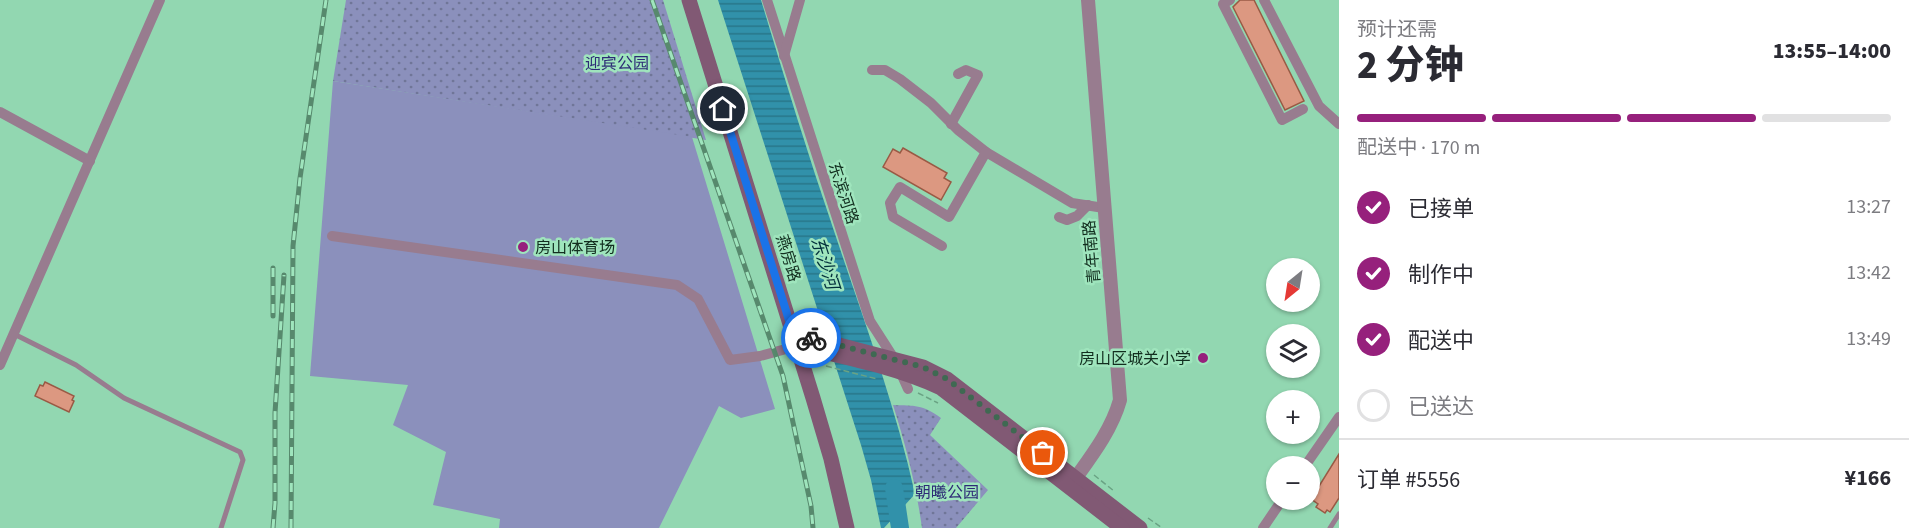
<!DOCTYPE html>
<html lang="zh">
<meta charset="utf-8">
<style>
body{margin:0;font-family:"Source Sans 3","Noto Sans SC",sans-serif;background:#f7f7f7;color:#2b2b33;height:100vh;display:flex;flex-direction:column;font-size:22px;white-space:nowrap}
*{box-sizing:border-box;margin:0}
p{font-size:20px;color:#7c7c81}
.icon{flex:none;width:33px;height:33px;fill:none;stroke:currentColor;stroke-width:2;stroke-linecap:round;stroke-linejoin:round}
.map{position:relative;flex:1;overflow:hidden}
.sheet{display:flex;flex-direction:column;background:#fff;width:570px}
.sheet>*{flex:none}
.needle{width:39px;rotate:210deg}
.tools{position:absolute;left:1266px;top:258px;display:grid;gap:12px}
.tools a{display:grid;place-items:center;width:54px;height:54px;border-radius:50%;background:#fff;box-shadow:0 2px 4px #0004;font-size:30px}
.pin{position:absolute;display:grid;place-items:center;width:51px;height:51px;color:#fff;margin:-26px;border:3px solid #fff;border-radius:50%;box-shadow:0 2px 6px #0007}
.courier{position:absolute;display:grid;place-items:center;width:60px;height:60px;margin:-30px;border:4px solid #1a73e8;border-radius:50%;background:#fff;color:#222;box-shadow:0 2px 8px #0007}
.head em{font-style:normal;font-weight:800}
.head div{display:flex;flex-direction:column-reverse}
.head{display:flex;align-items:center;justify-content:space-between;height:102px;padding:0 18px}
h1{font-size:39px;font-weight:800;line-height:45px}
.bar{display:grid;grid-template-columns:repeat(4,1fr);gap:9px 6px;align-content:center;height:72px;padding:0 18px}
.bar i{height:8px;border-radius:4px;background:#e1e1e2}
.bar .on{background:#96207c}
.bar p{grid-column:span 4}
.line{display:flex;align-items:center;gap:15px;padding:0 18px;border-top:2px solid #e1e1e2}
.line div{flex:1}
ol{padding:0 18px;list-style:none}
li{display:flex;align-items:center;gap:18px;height:66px}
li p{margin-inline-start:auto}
li .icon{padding:6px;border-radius:50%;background:#96207c;color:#fff;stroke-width:4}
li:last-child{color:#7c7c81}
li i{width:33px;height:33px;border:3px solid #e1e1e2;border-radius:50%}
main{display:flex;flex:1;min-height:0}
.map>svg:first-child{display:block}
</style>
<main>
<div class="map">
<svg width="1339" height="528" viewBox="0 0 1339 528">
<defs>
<pattern id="park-dots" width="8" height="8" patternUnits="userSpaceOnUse" patternTransform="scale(1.5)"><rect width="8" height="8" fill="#8b90bc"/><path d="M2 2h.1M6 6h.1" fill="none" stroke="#707698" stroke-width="1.8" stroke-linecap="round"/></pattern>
<pattern id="water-rules" width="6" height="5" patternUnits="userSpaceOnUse" patternTransform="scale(1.5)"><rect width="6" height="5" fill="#3191aa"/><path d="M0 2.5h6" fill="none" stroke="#28778a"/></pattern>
</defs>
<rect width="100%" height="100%" fill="#92d7b1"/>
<g fill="url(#park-dots)">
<path d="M 346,0 L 663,0 L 706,140 L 333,81 Z"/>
<path d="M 893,405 C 915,406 922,404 941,418 L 930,435 L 988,490 L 956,528 L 922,528 C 916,485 906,446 893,405 Z"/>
</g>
<path fill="#8b90bc" d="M 333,81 L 692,137 L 775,409 L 741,418 L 719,406 L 659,528 L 499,528 L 500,519 L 433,505 L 446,452 L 393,425 L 408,385 L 310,376 Z"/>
<path fill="url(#water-rules)" d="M 718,0 L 761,0 C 784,77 808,155 834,231 C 863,318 895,404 915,494 L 884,528 L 881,528 L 871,480 L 861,445 Z"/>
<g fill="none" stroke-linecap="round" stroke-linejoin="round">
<path stroke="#3191aa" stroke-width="18" d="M 894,488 L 900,528"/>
</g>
<g fill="#dc9881" stroke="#995a45" stroke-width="1.5">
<path d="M 1240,0 L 1254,0 L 1304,101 L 1285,110 L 1233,7 Z"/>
<path d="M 903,148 L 947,173 L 944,178 L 951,182 L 941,200 L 883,167 L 893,149 L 900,153 Z"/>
<path d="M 45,382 L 74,396 L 72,400 L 74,401 L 69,412 L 35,396 L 40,385 L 43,386 Z"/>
<path d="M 1339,454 L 1339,498 L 1330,512 L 1327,510 L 1325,513 L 1316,507 L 1318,504 L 1311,499 Z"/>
</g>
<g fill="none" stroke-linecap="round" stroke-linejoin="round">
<g stroke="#6aa384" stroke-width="1.5" stroke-dasharray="6 3" stroke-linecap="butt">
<path d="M 826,366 L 877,379"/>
<path d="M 918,393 L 938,403"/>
<path d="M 1094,475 L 1114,491"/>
<path d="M 1148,518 L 1162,528"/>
</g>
<g stroke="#987c8f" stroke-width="5">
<path d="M 14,334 L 76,365 L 124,398 L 240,452 L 243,460 L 221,528"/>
<path d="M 1330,528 L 1339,514"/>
</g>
<g stroke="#987c8f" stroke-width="10">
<path d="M 767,0 L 870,321 L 895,360 L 908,389"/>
<path d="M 1230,0 L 1223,4 L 1282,120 L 1303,109"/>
<path d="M 1264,0 L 1319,106 L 1339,124"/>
<path d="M 784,56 L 800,0"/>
<path d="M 872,70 L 885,70 L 900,79 L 931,103 L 958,130 L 986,152"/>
<path d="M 0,112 L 90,161"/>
<path d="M 951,124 L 978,75 L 966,70 L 958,74"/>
<path d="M 1059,217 L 1067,220 L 1077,216 L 1088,205"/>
<path d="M 332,236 L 677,285 L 698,299 L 730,360 L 760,356 L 797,346"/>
<path d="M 942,246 L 893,217 L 890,203 L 900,187 L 949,217 L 986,152 L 1072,203 L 1104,208"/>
<path d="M 0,365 L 160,0"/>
<path d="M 1305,466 L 1339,417"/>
<path d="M 1263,528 L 1282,500"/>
</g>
<path stroke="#987c8f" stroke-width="14" d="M 1070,486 C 1089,459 1111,432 1120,400 L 1088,0"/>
<g stroke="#815974" stroke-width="15">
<path d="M 689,0 L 813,398 L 831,459 L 847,528"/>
<path d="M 793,333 L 923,367 L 947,379 L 1140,528"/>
<path d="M 797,346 C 845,357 896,367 941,388 L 1122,528"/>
</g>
<g stroke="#57896d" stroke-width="5">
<g id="rail">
<path d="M 652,0 L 783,376 L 811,506 L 813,528"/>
<path d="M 273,268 L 273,316"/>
<path d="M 273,528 L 275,503 L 275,413 L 284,275"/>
<path d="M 291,528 L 293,246 L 300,178 L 326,0"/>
</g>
</g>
<use href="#rail" stroke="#9fe5bd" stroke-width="3" stroke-dasharray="9" stroke-linecap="butt"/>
</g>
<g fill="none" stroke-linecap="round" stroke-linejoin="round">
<path stroke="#3f6952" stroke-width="6" stroke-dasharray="0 10.8" d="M 811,338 L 923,367 L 947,379 L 1043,453"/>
<path stroke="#1a73e8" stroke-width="8" d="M 723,109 L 793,333 L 811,338"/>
</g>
<g fill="#96207c" stroke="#9fe5bd" stroke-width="2">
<circle cx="523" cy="247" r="6"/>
<circle cx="1203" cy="358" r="6"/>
</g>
<g text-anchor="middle" stroke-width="5" stroke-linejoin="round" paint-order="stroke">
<g font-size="16" fill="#2d2b76" stroke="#9fe5bd">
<text x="617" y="69">迎宾公园</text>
<text x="947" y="498">朝曦公园</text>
</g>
<g font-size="16" fill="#122e1f" stroke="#9fe5bd">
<text transform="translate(844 193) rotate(72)" y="6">东滨河路</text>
<text transform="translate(1091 252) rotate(-95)" y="6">青年南路</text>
<text transform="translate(789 258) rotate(73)" y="6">燕房路</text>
</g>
<g font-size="16" fill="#122e1f" stroke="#9fe5bd" text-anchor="start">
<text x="535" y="253">房山体育场</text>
<text x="1191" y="364" text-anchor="end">房山区城关小学</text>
</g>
<g font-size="18" font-style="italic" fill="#02303b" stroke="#9fe5bd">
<text transform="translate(825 263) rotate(72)" y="6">东沙河</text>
</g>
</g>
</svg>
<div class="tools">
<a><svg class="needle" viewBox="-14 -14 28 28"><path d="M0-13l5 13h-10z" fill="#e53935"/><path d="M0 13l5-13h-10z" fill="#7c7c81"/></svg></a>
<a><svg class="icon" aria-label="layers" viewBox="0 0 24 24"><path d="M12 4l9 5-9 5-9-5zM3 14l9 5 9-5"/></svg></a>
<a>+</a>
<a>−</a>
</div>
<div class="pin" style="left:1043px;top:453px;background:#ea580c"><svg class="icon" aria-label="bag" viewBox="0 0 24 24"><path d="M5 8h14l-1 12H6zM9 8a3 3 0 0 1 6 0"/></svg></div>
<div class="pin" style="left:723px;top:109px;background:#1f2937"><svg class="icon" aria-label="home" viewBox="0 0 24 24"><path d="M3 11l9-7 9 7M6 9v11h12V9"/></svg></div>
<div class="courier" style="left:811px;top:338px"><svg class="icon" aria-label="bike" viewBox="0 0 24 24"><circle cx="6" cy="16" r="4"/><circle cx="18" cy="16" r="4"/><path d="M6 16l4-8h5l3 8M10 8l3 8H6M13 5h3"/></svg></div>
</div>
<section class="sheet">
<div class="head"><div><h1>2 分钟</h1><p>预计还需</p></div><em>13:55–14:00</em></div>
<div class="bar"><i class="on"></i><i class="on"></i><i class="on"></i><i></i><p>配送中 · 170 m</p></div>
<ol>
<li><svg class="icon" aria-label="check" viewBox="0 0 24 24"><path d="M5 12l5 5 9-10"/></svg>已接单<p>13:27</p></li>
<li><svg class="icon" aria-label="check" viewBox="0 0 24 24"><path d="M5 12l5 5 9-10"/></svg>制作中<p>13:42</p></li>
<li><svg class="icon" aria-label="check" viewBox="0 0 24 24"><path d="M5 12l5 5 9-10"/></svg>配送中<p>13:49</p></li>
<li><i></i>已送达</li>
</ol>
<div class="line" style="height:78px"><div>订单 #5556</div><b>¥166</b></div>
</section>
</main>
